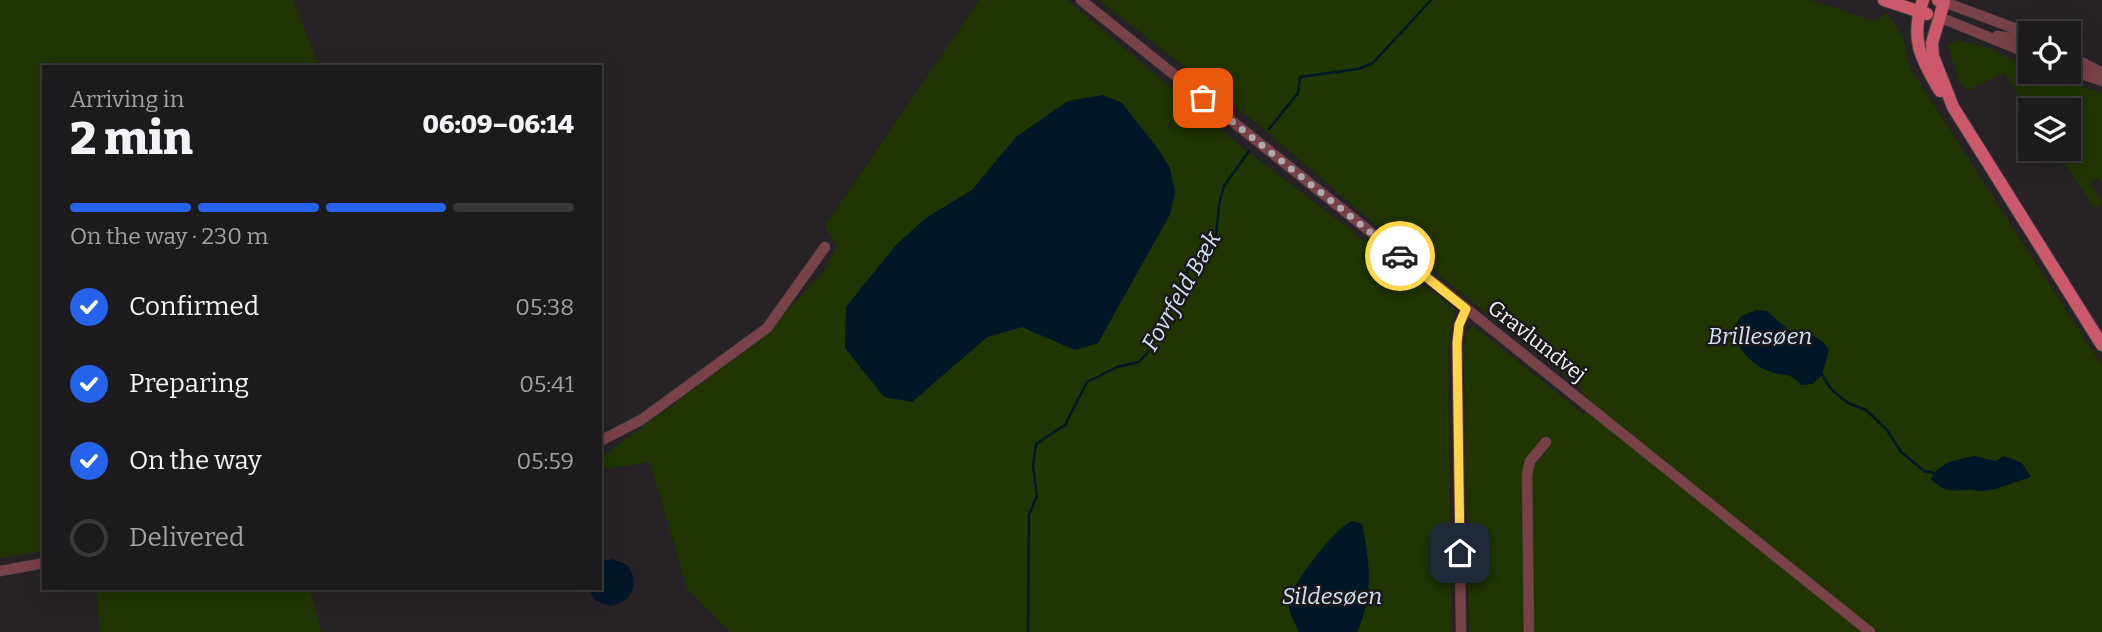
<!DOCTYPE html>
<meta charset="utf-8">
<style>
body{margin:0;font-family:Bitter,serif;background:#252325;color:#f1f3f6;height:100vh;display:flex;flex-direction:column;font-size:26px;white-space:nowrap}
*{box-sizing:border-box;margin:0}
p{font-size:23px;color:#a0a1a3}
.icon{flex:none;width:38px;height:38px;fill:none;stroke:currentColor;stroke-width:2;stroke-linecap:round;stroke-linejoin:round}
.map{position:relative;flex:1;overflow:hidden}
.details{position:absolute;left:42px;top:65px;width:560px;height:525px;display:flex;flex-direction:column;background:#1c1a1c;border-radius:0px;box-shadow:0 4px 18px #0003,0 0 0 2px #3a383b}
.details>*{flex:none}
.controls{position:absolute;left:2018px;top:21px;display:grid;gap:14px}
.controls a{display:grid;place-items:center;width:63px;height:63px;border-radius:0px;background:#1c1a1c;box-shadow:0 4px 18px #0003,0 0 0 2px #3a383b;font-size:35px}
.pin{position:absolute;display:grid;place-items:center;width:60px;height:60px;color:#fff;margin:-30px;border-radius:14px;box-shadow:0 4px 10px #0006}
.courier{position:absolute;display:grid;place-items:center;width:70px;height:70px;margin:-35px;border:5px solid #ffd54a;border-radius:50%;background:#fff;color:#222;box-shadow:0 2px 9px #0007}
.summary em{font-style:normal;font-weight:800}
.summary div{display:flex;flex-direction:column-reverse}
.summary{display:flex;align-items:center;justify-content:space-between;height:119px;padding:0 28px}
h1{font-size:46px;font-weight:800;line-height:52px}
.bar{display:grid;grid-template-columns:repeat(4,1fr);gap:10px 7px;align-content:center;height:84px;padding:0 28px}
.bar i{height:9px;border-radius:5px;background:#3a383b}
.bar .selected{background:#2563eb}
.bar p{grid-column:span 4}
ol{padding:0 28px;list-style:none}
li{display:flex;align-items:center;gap:21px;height:77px}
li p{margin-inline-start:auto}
li .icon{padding:7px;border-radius:50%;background:#2563eb;color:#fff;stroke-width:4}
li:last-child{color:#a0a1a3}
li i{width:38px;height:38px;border:4px solid #3a383b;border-radius:50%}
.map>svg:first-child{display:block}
</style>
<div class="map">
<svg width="2102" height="632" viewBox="0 0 2102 632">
<rect width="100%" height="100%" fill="#262226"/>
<g fill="#203500" fill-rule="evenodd">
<path d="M 0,0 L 293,0 L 319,66 L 44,66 L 44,551 L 0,558 Z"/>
<path d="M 979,0 L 1067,0 L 1234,141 L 1455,310 L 1448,350 L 1452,632 L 730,632 L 687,589 L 650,462 L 606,469 L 600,465 L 600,458 L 758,342 L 825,270 L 837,246 L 825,226 ZM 1068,101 L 1175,192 L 1170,215 L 1098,343 L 1075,350 L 1022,327 L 987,337 L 912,402 L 846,307 L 896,245 L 926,218 L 972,190 L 1016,137 Z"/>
<path d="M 1099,0 L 1810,0 L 1874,21 L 1887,13 L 1903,37 L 1910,68 L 2102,366 L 2102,632 L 1469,632 L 1464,352 L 1466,332 L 1473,326 L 1586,416 L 1581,388 L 1377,226 L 1253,120 ZM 1974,456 L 1995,461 L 2030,478 L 1980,491 L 1968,489 L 1933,473 L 1949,462 Z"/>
<path d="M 1958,40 L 1988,48 L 2030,67 L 2030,72 L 2040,72 L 2102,93 L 2102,184 L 2098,178 L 2090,183 L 2102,203 L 2094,208 L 2055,149 L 2068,149 L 2068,110 L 2030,112 L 2004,73 L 1968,91 L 1959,81 L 1948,45 Z"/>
<path d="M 96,588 L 309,588 L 322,632 L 100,632 Z"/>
</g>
<g fill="#011728">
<path d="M 1103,95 L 1122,103 L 1159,150 L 1170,168 L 1175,192 L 1170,214 L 1098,343 L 1075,350 L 1022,327 L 987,337 L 912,402 L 884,397 L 845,348 L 846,307 L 896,245 L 926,218 L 972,190 L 1016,137 L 1068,101 Z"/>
<path d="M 1757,310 L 1767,311 L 1792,333 C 1808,332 1821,336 1829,350 L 1822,375 L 1813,384 L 1801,385 C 1788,371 1786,377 1771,372 C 1752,366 1740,350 1731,333 L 1741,316 Z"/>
<path d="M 1974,456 L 1995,461 L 2004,456 L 2022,463 L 2031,477 C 2015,481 1999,490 1982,491 C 1977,491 1971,489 1966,490 C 1950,491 1944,492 1931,479 C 1938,462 1958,460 1974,456 Z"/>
<path d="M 1352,521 L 1362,524 C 1370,563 1374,595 1357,632 L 1299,632 C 1295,623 1287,610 1289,600 C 1293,583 1336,527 1352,521 Z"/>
<path d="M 612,559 L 627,565 C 641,583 632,603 610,606 L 595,600 L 588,588 L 600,588 L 600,562 Z"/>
</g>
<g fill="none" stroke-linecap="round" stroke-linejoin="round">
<g stroke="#011728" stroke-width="2.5">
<path d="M 1269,129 L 1298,93 L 1300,77 L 1358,69 L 1373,63 L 1431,0"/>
<path d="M 1822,375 L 1831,389"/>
<path d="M 1832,390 L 1848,403 L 1866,410 L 1887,430 L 1901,452 L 1924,471 L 1933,473"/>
<path d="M 1028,632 L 1029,515 L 1037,496 L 1033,466 L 1036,444 L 1065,425 L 1087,382 L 1117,367 L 1139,362 L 1150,350 L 1193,259 L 1209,252 L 1216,237 L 1219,205 L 1224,186 L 1249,151"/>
</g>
<g stroke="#433f43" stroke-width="11">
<g id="minor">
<path d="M 1081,0 L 1870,632"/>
<path d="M 1944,2 L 2030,34"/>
<path d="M 1939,17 L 2030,54"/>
<path d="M 1997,36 L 2021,39 L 2030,36"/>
<path d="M 2068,55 L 2102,73"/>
<path d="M 2068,69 L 2102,81"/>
<path d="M 600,441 L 641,420 L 767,328 L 825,247"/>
<path d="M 0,571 L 44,563"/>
<path d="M 1461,632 L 1457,343 L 1459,325 L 1466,309"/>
<path d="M 1529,632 L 1527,475 L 1530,461 L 1546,442"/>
</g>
</g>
<g stroke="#433f43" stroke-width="14">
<g id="major">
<path d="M 1884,0 L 1927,14"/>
<path d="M 1923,0 C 1910,38 1920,58 1940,91"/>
<path d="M 1938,0 L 1944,2 L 1932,43 L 1933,56 L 1953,107 L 2102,345"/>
</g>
</g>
<use href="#minor" stroke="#794148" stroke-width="10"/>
<use href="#major" stroke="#cc586b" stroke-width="12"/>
</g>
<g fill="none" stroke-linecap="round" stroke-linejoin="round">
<path stroke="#ada9ad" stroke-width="7" stroke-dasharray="0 12.6" d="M 1203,98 L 1400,256"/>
<path stroke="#ffd54a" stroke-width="9" d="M 1400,256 L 1466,309 L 1459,325 L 1457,343 L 1460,553"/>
</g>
<g text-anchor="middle" stroke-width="5" stroke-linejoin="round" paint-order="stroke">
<g font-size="21" fill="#f5f2f5" stroke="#1c191d">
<text transform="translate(1537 341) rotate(38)" y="7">Gravlundvej</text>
</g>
<g font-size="23" font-style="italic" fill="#d0e3f2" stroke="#1c191d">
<text transform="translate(1181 291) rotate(-60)" y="8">Fovrfeld Bæk</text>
<text x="1760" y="344">Brillesøen</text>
<text x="1332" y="604">Sildesøen</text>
</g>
</g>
</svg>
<div class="controls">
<a><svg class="icon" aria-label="locate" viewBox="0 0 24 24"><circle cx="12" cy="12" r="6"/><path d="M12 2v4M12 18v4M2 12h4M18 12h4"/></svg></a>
<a><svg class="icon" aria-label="layers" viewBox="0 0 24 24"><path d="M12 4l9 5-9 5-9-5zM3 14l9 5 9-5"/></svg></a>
</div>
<div class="pin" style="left:1203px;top:98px;background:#ea580c"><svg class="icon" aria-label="bag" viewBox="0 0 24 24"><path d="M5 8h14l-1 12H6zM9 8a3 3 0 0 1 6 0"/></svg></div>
<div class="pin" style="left:1460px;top:553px;background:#1f2937"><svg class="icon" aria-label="home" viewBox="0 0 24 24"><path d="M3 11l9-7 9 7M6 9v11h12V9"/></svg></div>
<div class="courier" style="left:1400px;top:256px"><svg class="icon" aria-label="car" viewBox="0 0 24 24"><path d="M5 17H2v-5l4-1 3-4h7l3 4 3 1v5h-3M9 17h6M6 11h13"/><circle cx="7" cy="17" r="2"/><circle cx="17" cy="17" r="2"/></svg></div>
<section class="details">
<div class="summary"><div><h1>2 min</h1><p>Arriving in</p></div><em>06:09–06:14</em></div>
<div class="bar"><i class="selected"></i><i class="selected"></i><i class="selected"></i><i></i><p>On the way · 230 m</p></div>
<ol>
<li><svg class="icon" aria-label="check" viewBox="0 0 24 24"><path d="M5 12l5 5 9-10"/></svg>Confirmed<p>05:38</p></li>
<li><svg class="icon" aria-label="check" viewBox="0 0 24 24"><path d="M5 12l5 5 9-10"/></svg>Preparing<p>05:41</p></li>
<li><svg class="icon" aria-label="check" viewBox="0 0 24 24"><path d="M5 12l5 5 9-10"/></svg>On the way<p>05:59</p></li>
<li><i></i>Delivered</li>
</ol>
</section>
</div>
